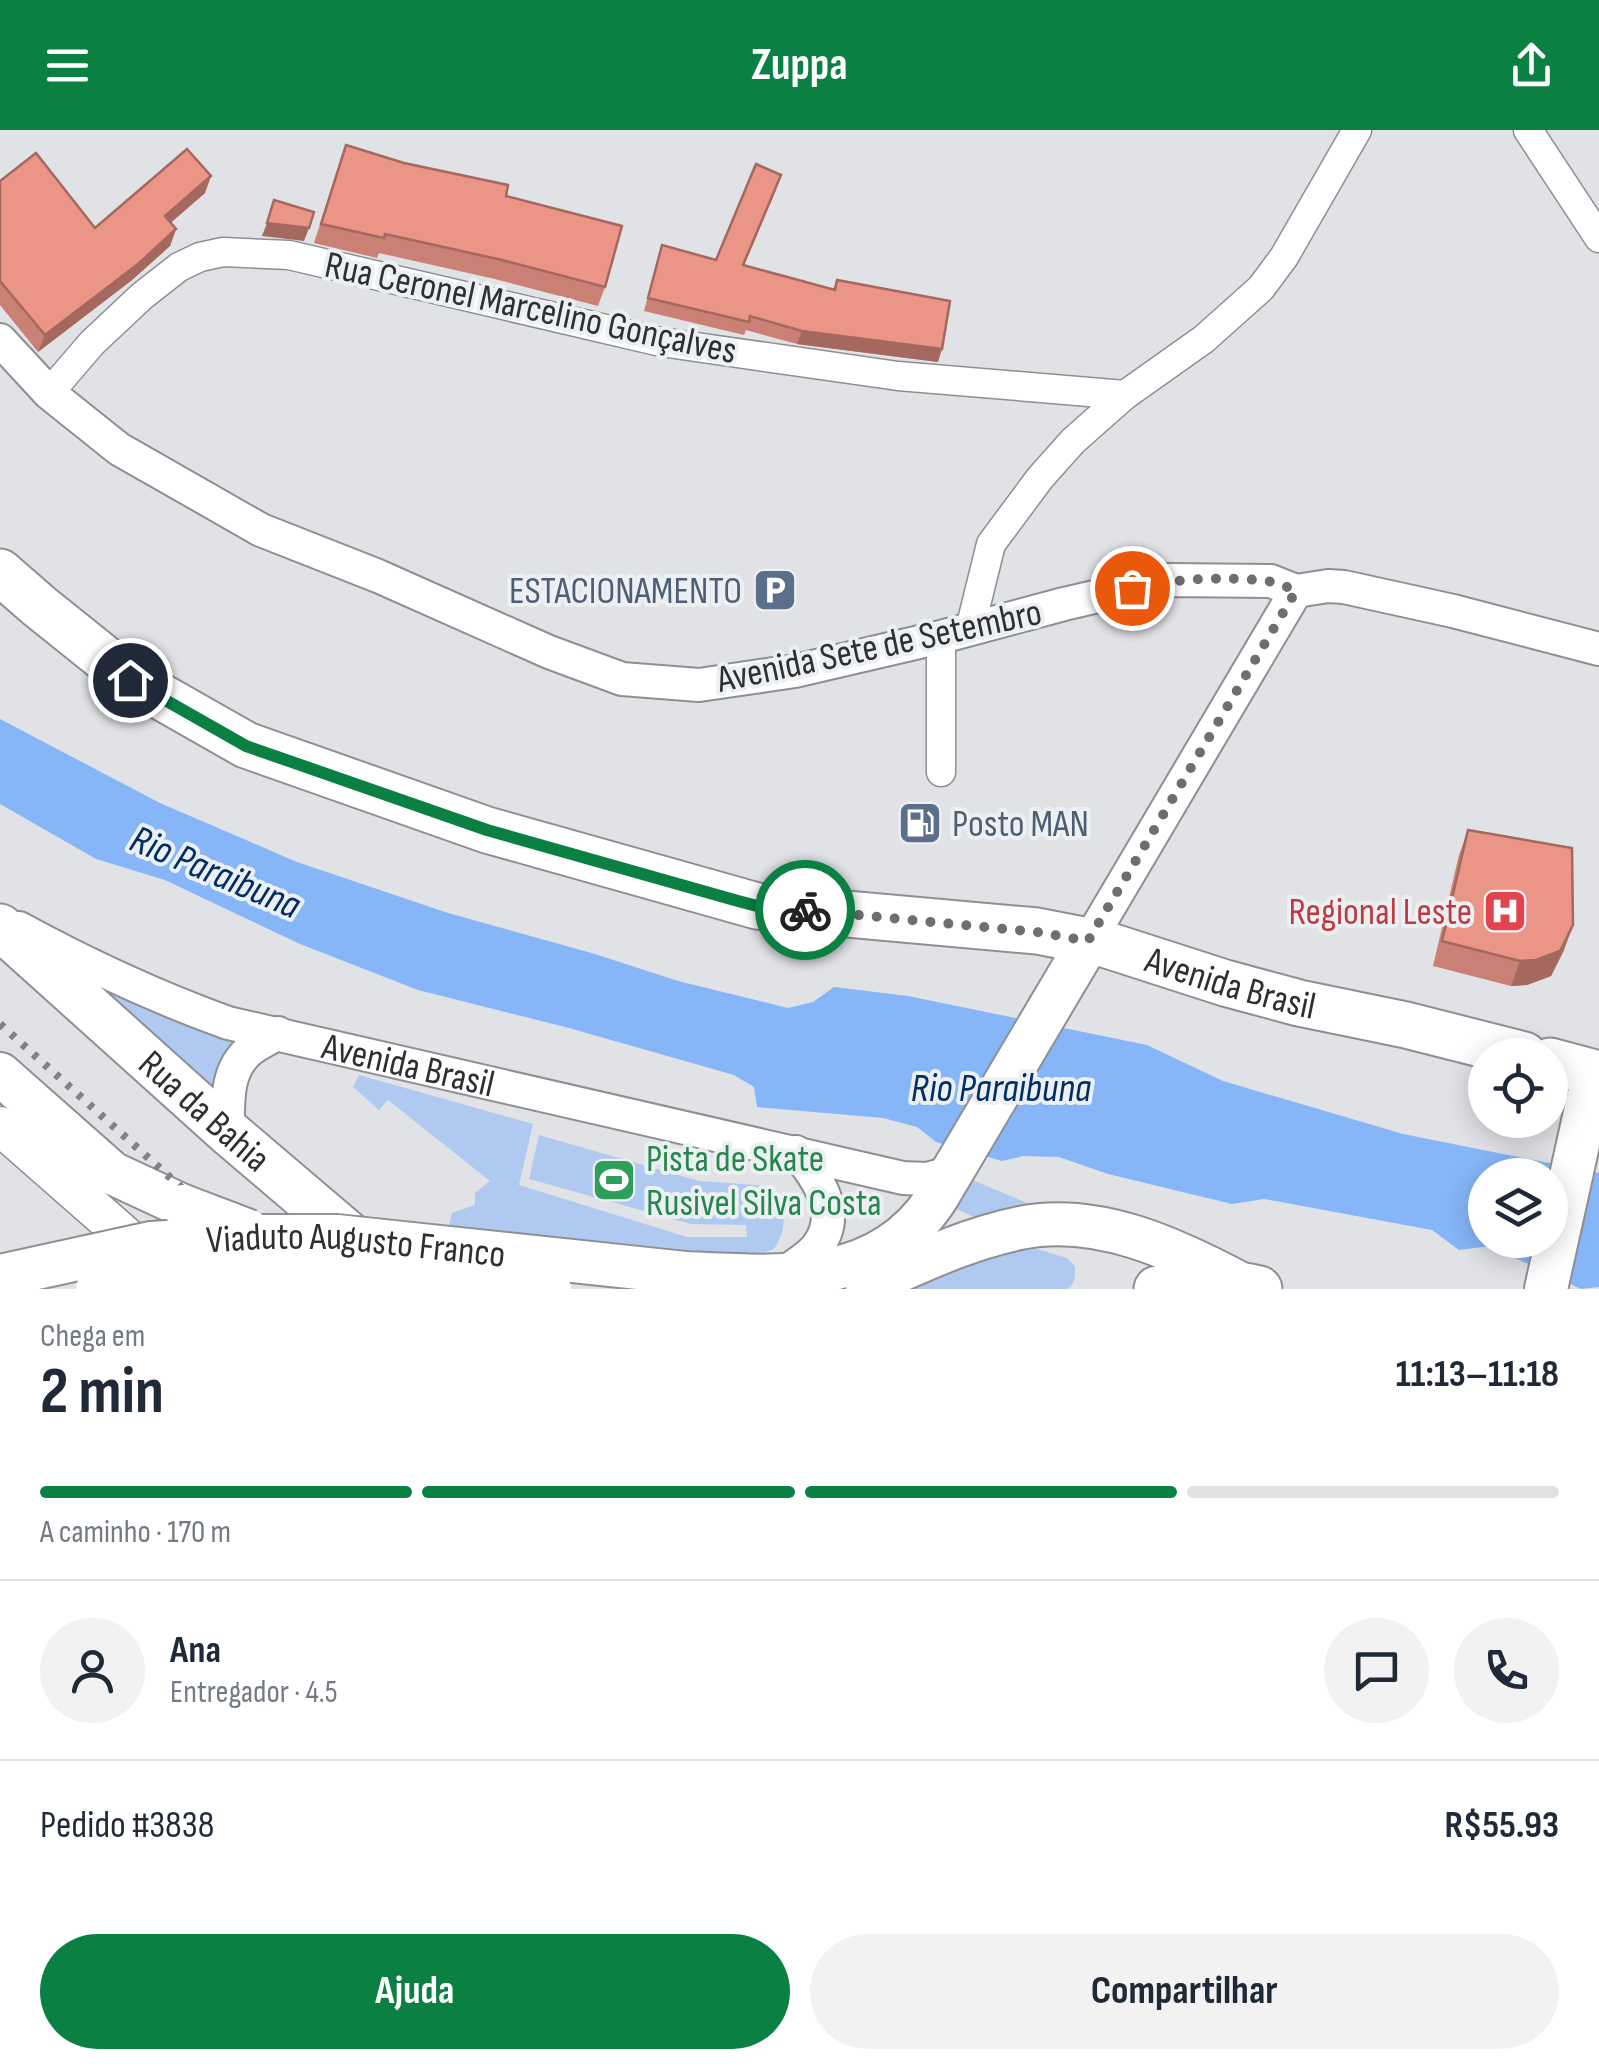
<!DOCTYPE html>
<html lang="pt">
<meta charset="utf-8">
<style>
body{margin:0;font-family:"Sofia Sans Condensed",sans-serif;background:#f2f2f3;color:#1f2937;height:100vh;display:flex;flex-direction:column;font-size:38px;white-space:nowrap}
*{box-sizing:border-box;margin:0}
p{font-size:32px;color:#747a83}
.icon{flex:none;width:55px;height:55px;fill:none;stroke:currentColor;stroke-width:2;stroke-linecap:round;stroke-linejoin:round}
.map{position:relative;height:1159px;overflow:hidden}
.panel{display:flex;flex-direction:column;background:#fff;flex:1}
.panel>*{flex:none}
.buttons{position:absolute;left:1468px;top:908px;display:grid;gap:20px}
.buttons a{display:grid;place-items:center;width:100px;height:100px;border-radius:50%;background:#fff;box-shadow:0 5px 25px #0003;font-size:50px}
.pin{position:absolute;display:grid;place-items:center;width:85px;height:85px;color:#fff;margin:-42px;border:5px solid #fff;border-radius:50%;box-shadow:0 2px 10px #0007}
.courier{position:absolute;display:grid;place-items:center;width:100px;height:100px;margin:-50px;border:8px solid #0b8043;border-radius:50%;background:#fff;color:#222;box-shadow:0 2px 12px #0007}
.overview em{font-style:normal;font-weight:700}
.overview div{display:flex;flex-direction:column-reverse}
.overview{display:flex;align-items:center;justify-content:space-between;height:170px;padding:0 40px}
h1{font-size:65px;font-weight:700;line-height:75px}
.bar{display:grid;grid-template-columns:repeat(4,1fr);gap:15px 10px;align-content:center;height:120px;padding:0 40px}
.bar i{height:12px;border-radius:8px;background:#e0e1e3}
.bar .on{background:#0b8043}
.bar p{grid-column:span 4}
.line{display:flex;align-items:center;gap:25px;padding:0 40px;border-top:2px solid #e0e1e3}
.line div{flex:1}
.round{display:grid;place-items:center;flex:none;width:105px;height:105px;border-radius:52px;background:#f2f2f3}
.cta{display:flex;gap:20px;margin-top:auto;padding:20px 40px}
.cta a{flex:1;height:115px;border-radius:60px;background:#0b8043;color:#fff;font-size:40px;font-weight:700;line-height:115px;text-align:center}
.cta a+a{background:#f2f2f3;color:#1f2937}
header{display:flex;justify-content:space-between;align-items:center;height:130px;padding:0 40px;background:#0b8043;color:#fff;font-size:45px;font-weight:700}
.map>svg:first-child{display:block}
</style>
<header><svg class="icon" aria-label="menu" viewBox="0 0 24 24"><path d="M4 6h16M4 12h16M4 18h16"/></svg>Zuppa<svg class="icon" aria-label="share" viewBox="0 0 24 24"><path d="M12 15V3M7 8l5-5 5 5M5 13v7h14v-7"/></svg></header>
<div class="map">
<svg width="1599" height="1159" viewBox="0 0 1599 1159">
<rect width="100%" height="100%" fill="#e0e2e6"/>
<g fill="#afc9f1">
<path d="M 82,851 L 234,913 C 217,934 216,945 216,971 Z"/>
<path d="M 359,945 L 533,994 L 519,1055 L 687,1107 L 747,1107 L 746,1095 L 691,1094 L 529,1049 L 539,1005 L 699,1051 L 770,1056 C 787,1074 788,1098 774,1119 L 754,1126 L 682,1123 L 449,1095 L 452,1083 L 475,1075 L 475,1063 L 490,1051 L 388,970 L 379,980 L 353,957 Z"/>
<path d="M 970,1049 L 1039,1078 L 985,1092 L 952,1077 Z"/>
<path d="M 1027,1116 L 1067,1128 L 1075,1136 C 1075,1146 1076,1154 1067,1159 L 903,1159 L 966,1130 Z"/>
</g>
<path fill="#86b6f7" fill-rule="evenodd" d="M 0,589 L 160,673 L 297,732 L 448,783 L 595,824 L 678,851 L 788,878 L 813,872 L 834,857 L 908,866 L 1147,915 L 1223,951 L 1403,1004 L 1599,1043 L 1599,1157 L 1581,1159 L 1490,1116 L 1459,1120 L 1432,1100 L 1264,1069 L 1232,1074 L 1108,1044 L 1059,1027 L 1023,1026 L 1002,1031 L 936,1012 L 917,997 L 883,988 L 757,977 L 754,957 L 734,945 L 569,898 L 418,860 L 300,814 L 165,750 L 96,729 L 0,674 ZM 1485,1045 L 1550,1045 L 1550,1110 L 1485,1110 Z"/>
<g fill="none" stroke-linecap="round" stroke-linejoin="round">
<g stroke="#8d8f93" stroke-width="31">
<g id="minor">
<path d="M 1528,0 L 1599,108"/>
<path d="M 49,263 L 92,213 L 142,166 L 179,137 L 200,127 L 223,122 L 289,125 L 661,212 L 898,246 L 1125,265"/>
<path d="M 970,499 L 991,414 L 1040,348 L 1073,311 L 1125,265 L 1204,209 L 1261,158 L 1284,127 L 1357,0"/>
<path d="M 941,507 L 941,642"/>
</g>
</g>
<g stroke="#8d8f93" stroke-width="36">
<g id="tertiary">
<path d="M 0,210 L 49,263 L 119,319 L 261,400 L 378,446 L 549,522 L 622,549 L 699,555 L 795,541 L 941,507 L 1064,474 L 1167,450 L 1271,451 L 1296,461 L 1328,456 L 1344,457 L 1453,481 L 1599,519"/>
<path id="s1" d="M 19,798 C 87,835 156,867 228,893 L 903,1048 L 927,1049 L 950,1043"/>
<path d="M 1089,811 L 1296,461"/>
<path d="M 228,1002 C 228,974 225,940 250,920 C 259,913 269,909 278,903"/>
<path d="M 778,1147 C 791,1138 807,1129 817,1117 C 843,1084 818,1048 796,1022"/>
</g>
</g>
<g stroke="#8d8f93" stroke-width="41">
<path id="secondary" d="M 0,996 L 155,1132"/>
</g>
<g stroke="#8d8f93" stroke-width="46">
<g id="primary">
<path d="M 0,944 L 112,1043 L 183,1076"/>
<path d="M 685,1143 C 778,1147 877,1158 936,1069 L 1089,811"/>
<path d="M 867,1155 C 917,1133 966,1109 1020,1098 C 1097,1082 1175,1119 1241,1154"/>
<path d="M 1546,1159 L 1594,942"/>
</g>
</g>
<g stroke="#8d8f93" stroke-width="49">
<g id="trunk">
<path id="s2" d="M 0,442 L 39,476 L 130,549 L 246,615 L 487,700 L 757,776 L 1037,801 L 1104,814 L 1225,853 L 1299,873 L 1406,895 L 1524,925"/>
<path id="s3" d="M 0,797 L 228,1002 L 370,1123"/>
<path d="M 1550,931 L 1599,944"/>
<path d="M 1157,1159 C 1191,1155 1226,1150 1259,1159"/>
</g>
</g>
<use href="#minor" stroke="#fff" stroke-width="28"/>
<use href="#tertiary" stroke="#fff" stroke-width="32"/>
<use href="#secondary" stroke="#fff" stroke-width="38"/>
<use href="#primary" stroke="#fff" stroke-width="42"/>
<use href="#trunk" stroke="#fff" stroke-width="45"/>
<path stroke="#818285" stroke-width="8" stroke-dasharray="5 10" stroke-linecap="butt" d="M 0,894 L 256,1125 L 301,1159"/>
<g stroke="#8d8f93" stroke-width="46" stroke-linecap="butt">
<g id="primary-bridge">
<path d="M 183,1076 L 249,1101"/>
<path id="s4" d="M 0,1146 L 151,1113 L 263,1106 L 337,1106 L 685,1143"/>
<path d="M 97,1159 L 203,1141 L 340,1138 L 550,1159"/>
</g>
</g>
<use href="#primary-bridge" stroke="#fff" stroke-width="42"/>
</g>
<g fill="#ca8074">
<path d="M 346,15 L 506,66 L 605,157 L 598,176 L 495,149 L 379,123 L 377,128 L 314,113 Z"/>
<path d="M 0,51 L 95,98 L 205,63 L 171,92 L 176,99 L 170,116 L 132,150 L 38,222 L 0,175 Z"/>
<path d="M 777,58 L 744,135 L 833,159 L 837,150 L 938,232 L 797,214 L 746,200 L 744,205 L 644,181 L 662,115 L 716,130 Z"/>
<path d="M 1468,700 L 1564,820 L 1551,846 L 1527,855 L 1511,856 L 1433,836 L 1459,725 Z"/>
</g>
<g fill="#a4685e">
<path d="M 211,46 L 205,63 L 159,103 L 165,86 Z"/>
<path d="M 267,93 L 309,98 L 304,111 L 262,106 Z"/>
<path d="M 176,99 L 170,116 L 132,150 L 38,222 L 45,205 Z"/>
<path d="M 802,201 L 942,219 L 938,232 L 797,214 Z"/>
<path d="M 1573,795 L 1564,820 L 1551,846 L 1527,855 L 1511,856 L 1520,831 Z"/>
</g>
<g fill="#eb9587" stroke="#a4685e" stroke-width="2.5">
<path d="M 346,15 L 404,33 L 508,55 L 506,66 L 622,96 L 605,157 L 502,130 L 385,104 L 384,108 L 321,94 Z"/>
<path d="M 187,19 L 211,46 L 165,86 L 176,99 L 138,134 L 45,205 L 0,151 L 0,51 L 36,23 L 95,98 Z"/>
<path d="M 756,34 L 781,45 L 743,135 L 835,160 L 837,150 L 950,171 L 942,219 L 802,201 L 750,186 L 749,192 L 648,168 L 662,115 L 716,130 Z"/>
<path d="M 274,70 L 314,82 L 309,98 L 267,93 Z"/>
<path d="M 1468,700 L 1572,718 L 1573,795 L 1560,821 L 1536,830 L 1520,831 L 1442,811 Z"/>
</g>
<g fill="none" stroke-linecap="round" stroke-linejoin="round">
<path stroke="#6c6e70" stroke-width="10" stroke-dasharray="0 18" d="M 805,780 L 1037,802 L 1088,811 L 1296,461 C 1287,457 1277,452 1266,451 C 1225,446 1173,449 1132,458"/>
<path stroke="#0b8043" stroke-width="12" d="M 130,550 L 246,616 L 487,700 L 738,771 L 757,776 L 805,780"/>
</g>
<defs>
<g id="parking-square" transform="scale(2.25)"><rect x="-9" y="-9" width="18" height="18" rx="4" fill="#5c6f8a" stroke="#edf0f3"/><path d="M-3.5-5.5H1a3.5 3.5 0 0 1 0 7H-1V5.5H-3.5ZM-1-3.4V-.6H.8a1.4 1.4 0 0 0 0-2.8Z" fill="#fff"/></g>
<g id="fuel-square" transform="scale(2.25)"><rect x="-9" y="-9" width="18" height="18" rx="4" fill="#5c6f8a" stroke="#edf0f3"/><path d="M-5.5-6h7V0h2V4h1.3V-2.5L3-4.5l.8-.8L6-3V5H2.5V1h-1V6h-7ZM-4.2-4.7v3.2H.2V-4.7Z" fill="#fff"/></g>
<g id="hospital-square" transform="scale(2.25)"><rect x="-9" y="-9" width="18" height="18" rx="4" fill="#e0444e" stroke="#edf0f3"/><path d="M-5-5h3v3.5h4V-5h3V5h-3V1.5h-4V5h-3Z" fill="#fff"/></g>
<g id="stadium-square" transform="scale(2.25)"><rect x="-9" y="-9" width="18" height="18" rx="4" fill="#2e9e5b" stroke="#edf0f3"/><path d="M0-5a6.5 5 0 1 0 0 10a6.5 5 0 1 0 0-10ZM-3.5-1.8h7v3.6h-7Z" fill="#fff"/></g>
</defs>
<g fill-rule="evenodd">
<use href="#parking-square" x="775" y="460"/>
<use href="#fuel-square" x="920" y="693"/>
<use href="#hospital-square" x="1505" y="781"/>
<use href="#stadium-square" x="614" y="1050"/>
</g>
<g text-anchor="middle" stroke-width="8" stroke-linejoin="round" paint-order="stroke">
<g font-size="38" fill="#2e2f31" stroke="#edf0f3">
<text transform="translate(531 177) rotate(12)" y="13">Rua Ceronel Marcelino Gonçalves</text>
<text transform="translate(879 515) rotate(-12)" y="13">Avenida Sete de Setembro</text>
<text dy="13" stroke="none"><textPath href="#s2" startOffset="1320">Avenida Brasil</textPath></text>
<text dy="13" stroke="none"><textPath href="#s1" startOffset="415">Avenida Brasil</textPath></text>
<text dy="13" stroke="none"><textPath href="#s3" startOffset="275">Rua da Bahia</textPath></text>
<text dy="13" stroke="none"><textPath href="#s4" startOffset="360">Viaduto Augusto Franco</textPath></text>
</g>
<g font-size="38" fill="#4e5e75" stroke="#edf0f3" text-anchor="end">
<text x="742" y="473">ESTACIONAMENTO</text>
<text x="952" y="706" text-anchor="start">Posto MAN</text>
</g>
<g font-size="38" fill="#be3a42" stroke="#edf0f3" text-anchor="end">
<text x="1472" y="794">Regional Leste</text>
</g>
<g font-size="38" fill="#27864d" stroke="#edf0f3" text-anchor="start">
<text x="646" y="1041">Pista de Skate<tspan x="646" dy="44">Rusivel Silva Costa</tspan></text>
</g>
<g font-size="40" font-style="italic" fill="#002e66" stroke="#edf0f3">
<text transform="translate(216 741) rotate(23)" y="14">Rio Paraibuna</text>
<text x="1001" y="971">Rio Paraibuna</text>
</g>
</g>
</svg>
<div class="buttons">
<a><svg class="icon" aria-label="locate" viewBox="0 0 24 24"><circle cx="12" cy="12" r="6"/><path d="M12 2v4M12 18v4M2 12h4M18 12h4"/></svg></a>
<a><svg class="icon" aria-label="layers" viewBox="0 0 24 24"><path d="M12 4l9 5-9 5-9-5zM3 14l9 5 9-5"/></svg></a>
</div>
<div class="pin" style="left:1132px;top:458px;background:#ea580c"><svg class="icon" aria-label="bag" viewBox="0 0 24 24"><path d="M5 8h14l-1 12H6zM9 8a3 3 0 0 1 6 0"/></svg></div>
<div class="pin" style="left:130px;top:550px;background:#1f2937"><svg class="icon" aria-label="home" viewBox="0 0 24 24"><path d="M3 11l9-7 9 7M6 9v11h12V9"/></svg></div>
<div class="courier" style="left:805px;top:780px"><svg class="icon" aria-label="bike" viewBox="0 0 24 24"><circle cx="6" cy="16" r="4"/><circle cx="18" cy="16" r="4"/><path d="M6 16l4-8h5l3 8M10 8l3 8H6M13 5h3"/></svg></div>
</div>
<section class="panel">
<div class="overview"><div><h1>2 min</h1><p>Chega em</p></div><em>11:13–11:18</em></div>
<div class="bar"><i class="on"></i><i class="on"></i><i class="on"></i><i></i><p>A caminho · 170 m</p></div>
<div class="line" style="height:180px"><a class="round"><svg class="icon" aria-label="person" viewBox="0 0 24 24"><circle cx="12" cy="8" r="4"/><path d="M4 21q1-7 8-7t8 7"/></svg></a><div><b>Ana</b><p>Entregador · 4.5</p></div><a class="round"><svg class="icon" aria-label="chat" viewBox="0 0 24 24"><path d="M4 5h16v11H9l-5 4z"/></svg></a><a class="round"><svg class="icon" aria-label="phone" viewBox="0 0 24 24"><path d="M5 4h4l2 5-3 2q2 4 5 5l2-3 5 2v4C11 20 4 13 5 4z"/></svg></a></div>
<div class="line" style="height:130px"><div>Pedido #3838</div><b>R$55.93</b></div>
<div class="cta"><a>Ajuda</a><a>Compartilhar</a></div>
</section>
